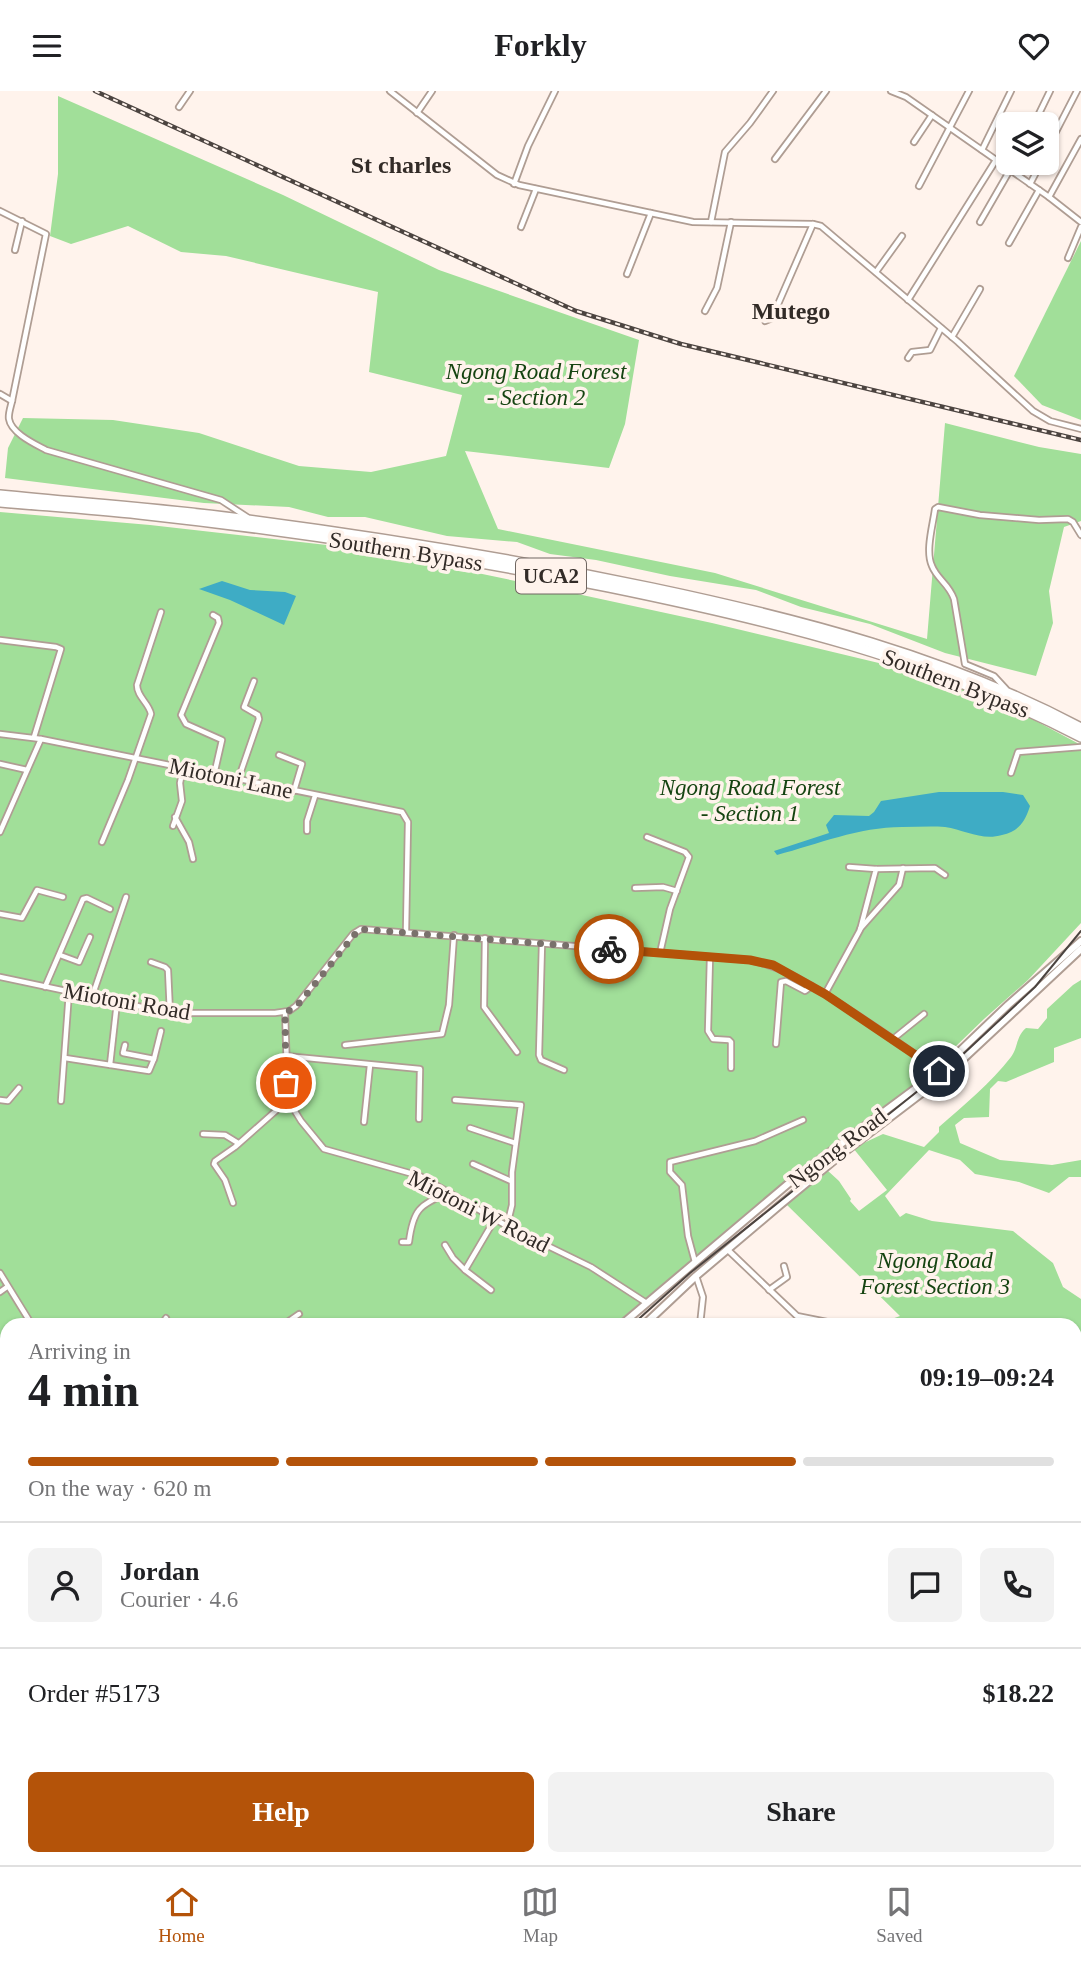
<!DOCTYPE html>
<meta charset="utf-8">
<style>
body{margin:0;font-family:"Times New Roman",serif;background:#f2f2f2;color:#202124;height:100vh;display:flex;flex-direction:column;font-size:26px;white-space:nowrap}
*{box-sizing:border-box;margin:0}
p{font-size:23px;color:#757577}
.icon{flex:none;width:38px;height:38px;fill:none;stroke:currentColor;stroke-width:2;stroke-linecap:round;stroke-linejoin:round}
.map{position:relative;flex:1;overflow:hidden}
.side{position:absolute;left:0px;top:1227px;width:1082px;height:548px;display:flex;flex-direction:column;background:#fff;border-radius:21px 21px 0 0;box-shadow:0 2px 5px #0004}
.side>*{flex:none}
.fabs{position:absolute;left:996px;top:21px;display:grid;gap:14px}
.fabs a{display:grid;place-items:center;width:63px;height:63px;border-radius:10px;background:#fff;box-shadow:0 2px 5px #0004;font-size:35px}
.pin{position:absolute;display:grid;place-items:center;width:60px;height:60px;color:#fff;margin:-30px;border:4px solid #fff;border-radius:50%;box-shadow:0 2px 7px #0007}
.courier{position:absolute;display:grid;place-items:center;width:70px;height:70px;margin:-35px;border:5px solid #b45309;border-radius:50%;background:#fff;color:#222;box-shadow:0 2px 9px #0007}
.headline em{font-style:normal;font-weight:600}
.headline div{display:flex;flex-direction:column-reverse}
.headline{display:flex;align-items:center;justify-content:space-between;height:119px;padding:0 28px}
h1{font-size:46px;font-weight:600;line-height:52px}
.bar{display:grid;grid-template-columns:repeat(4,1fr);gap:10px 7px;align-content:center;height:84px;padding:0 28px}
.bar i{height:9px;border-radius:5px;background:#e0e0e0}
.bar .selected{background:#b45309}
.bar p{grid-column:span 4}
.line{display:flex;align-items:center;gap:18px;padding:0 28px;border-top:2px solid #e0e0e0}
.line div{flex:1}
.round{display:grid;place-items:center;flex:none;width:74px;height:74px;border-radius:10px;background:#f2f2f2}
.action{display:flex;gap:14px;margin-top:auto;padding:14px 28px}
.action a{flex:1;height:80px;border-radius:10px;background:#b45309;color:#fff;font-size:28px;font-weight:600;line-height:80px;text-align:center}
.action a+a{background:#f2f2f2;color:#202124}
header{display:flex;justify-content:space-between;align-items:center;height:91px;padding:0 28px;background:#fff;font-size:32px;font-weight:600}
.menu{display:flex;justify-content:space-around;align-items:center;height:98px;border-top:2px solid #e0e0e0;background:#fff;font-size:19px;color:#757577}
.menu a{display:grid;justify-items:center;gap:4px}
.menu .selected{color:#b45309}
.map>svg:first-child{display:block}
</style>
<header><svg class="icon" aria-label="menu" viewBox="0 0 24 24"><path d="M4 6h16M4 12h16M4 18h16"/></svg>Forkly<svg class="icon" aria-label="heart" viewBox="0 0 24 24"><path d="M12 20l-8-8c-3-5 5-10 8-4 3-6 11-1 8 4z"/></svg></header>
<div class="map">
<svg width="1081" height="1774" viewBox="0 0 1081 1774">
<rect width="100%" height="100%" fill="#fff3ec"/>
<path fill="#f5e5f8" d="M 0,1644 L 7,1653 L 7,1731 L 0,1731 Z"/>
<g fill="#a1df99">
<path d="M 58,5 L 283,104 L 439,179 L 639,249 L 625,333 L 609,377 L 465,360 L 498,438 L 715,482 L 927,548 L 945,332 L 1039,356 L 1081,363 L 1081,430 L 1064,436 L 1049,500 L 1053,532 L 1036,585 L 945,562 L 870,533 L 801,516 L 756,499 L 670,485 L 596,469 L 550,463 L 517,451 L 447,445 L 365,426 L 328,426 L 289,416 L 204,412 L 5,387 L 8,357 L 23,327 L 113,329 L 199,342 L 299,375 L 371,381 L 446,365 L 462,304 L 369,281 L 378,201 L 226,165 L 181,161 L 128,135 L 71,153 L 50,145 L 58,83 Z"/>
<path d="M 1081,150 L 1081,329 L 1042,314 L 1014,285 Z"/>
<path d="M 0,421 L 150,434 L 362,458 L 559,499 L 712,532 L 933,585 L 1023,623 L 1081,654 L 1081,832 L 1028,889 L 984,928 L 925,985 L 890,1014 L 777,1097 L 614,1234 L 7,1234 L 7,1556 L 0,1558 Z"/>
<path d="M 1081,889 L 1081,947 L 1054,957 L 1054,971 L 1006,991 L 998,990 L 990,998 L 989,1026 L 964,1027 L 955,1034 L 960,1052 L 1000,1069 L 1052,1074 L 1081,1069 L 1081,1086 L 1069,1086 L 1049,1102 L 1019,1091 L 975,1083 L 960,1069 L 929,1059 L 885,1105 L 900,1126 L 906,1122 L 932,1130 L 1013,1140 L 1053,1172 L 1063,1196 L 1081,1208 L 1081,1368 L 1074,1366 L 1074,1234 L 875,1234 L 900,1225 L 786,1113 L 827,1079 L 839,1090 L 851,1108 L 850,1110 L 859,1120 L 887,1099 L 853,1057 L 883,1043 L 924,1056 L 939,1041 L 939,1036 C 964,1014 991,992 1011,966 C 1018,957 1016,945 1026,937 L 1038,938 L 1047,927 L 1047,918 L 1073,894 Z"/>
<path d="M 1075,1427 L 1081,1431 L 1081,1763 L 1074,1762 Z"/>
<path d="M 1075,1766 L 1081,1766 L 1081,1774 L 622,1774 L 623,1768 L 1074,1768 Z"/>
<path d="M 315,1768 L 612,1768 L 611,1774 L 319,1774 Z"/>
</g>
<g fill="#3eacc5">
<path d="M 222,490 L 250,499 L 285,501 L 296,505 L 284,534 L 230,509 L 199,498 Z"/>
<path d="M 939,701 L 1003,701 L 1023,704 L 1030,715 C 1025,731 1019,740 1002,744 C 982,750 965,739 945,736 C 931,735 916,736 902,736 C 859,736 818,753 777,764 L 774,760 L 829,742 L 826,734 L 834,724 L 869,725 L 874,721 L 881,710 Z"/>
</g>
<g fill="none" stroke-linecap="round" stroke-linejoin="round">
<g stroke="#af9d93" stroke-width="8">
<g id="street">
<path d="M 390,0 L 497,84 L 519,94 L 693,131 L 813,133 L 821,135 L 958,251 L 1033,320 L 1050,330 L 1081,338"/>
<path d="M 891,0 L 906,6 L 1049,106 L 1081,48"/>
<path d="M 179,16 L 190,0"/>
<path d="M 417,22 L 432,0"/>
<path d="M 1034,33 L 1050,0"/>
<path d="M 914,51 L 932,24"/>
<path d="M 982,59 L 1011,0"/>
<path d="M 1046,60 L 1077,0"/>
<path d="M 775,68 L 826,0"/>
<path d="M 514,93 L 528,55 L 555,0"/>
<path d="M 1030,93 L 1041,72"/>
<path d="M 919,95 L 969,0"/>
<path d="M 1049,106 L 1081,131"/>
<path d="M 0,120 L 46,143 L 12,310 C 11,315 8,323 9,328 C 11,342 35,353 46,359 L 221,409 L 247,426"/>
<path d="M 711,131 L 725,61 L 750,32 L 773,0"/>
<path d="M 980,131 L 1014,72"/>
<path d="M 521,136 L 536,98"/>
<path d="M 1009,152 L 1039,99"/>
<path d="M 15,159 L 22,130"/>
<path d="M 1068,167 L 1081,136"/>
<path d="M 876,181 L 902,145"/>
<path d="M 627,183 L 651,122"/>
<path d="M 908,209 L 996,69"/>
<path d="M 705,220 L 717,197 L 731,131"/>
<path d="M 765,230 L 772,227 L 813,133"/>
<path d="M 952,246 L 980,198"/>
<path d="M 908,267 L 912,261 L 930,259 L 941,237"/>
<path d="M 0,303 L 12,310"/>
<path d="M 213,524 L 218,527 L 219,532 L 181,624 L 186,633 L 222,649 L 214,684"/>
<path d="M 0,549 L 56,556 L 61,558 L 34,646"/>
<path d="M 1006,598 L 994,585 L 965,573 L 954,508 C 949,493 937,488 932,475 C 925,460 933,434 935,418 L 938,416 L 980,424 L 1039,429 L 1068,428 L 1073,431 L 1081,444"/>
<path d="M 0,643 L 41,648"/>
<path d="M 279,664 L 302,673 L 294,700"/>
<path d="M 0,673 L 27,679"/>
<path d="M 1011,682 L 1018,661 L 1081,656"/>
<path d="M 238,689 L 259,628 L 258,624 L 244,616 L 254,590"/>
<path d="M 175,726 L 189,751 L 193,768"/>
<path d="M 173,735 L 182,710 L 180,692 L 183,677"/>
<path d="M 307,740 L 307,730 L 315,705"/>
<path d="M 0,741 L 41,648 L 402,721 L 408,731 L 406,840"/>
<path d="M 647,746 L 685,761 L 689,766 L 670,818 L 660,862"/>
<path d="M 102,751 L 128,689 L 151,623 C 149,612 137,606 137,594 L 161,521"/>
<path d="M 876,778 L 935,777 L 945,784"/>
<path d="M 635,797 L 663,796 L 677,800"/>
<path d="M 0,823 L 22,827 L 37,799 L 63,806"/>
<path d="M 860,838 L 899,794 L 903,777"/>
<path d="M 485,847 L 484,916 L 517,961"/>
<path d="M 542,852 L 539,964 L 541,969 L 564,979"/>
<path d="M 60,864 L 79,871 L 90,846"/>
<path d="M 710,866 L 708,940 L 713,948 L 729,949 L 731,951 L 731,977"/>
<path d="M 151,871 L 165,876 L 168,879 L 170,922"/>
<path d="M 0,886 L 170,922 L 275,922 L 289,920 L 296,915 L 353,843 L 361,838 L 749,869 C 786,876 814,897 845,916 C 877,937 908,957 938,980"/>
<path d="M 45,896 L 83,808 L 87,807 L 110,818"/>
<path d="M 825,903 L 860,839 L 876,778 L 849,776"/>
<path d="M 92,906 L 126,806"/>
<path d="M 285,921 L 288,1009 L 301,1030 L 324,1058 L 420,1085 L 507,1135 L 591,1176 L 645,1211"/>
<path d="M 893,948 L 924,923"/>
<path d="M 776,953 L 781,891 L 786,890 L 805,900 L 812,895"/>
<path d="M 345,954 L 442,943 L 449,914 L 454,844"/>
<path d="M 286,965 L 420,978 L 419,1028"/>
<path d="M 65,967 L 149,980 L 154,968 L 123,962 L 125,954"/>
<path d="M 154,968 L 161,940"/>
<path d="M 110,974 L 117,911"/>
<path d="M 0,1009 L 8,1010 L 19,997"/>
<path d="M 455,1009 L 521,1014 L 512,1081 L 512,1114 L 507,1135"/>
<path d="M 61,1010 L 69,901"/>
<path d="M 364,1031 L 370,974"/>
<path d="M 470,1037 L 515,1052"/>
<path d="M 203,1043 L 225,1044 L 238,1052"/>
<path d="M 473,1073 L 511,1090"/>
<path d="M 233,1112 L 225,1089 L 214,1073 L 215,1070 L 235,1056 L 288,1009"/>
<path d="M 402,1151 L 409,1151 C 413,1119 419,1114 448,1102"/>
<path d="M 445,1154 L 453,1167 L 465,1179"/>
<path d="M 728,1159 L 797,1225 L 842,1234"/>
<path d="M 695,1171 L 688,1145 L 682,1094 L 670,1081 L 670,1071 L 755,1050 L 803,1029"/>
<path d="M 0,1182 L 32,1234"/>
<path d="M 696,1185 L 703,1206 L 700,1234"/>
<path d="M 491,1199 L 465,1179 L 495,1128"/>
<path d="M 769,1199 L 787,1186 L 784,1175"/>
<path d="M 0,1201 L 7,1196"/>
<path d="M 161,1234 L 166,1227"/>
<path d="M 283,1234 L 299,1223"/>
<path d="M 0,1322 L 7,1319"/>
<path d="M 1074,1379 L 1081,1383"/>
<path d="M 1074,1424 L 1081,1428"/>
<path d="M 439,1768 L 443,1774"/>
<path d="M 463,1768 L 465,1774"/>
<path d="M 615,1774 L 616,1768"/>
</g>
</g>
<g stroke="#af9d93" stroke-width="10">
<g id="secondary">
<path d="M 621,1234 L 795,1087 L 939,980 L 1008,914 L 1081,850"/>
<path d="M 644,1234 L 696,1185 L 780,1114 L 843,1062 L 948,982 L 1081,858"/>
<path d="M 0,1568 L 7,1566"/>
<path d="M 0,1573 L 7,1571"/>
<path d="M 0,1664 L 7,1672"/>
<path d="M 89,1768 L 96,1774"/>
</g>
</g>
<g stroke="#af9d93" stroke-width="12">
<g id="highway">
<path d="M 0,404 C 78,412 156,417 233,427 C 374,445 514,468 652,497 C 799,528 947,566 1081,637"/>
<path d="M 0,411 C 46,415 93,418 139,423 C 297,440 453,465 609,496 C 775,530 929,567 1081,646"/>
</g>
</g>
<use href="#street" stroke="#fff" stroke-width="4.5"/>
<use href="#secondary" stroke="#fff" stroke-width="6"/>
<use href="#highway" stroke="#fff" stroke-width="9"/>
<g stroke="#4c4440" stroke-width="2">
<path d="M 632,1234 L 690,1182 L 959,967 L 1035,896 L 1081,840"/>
<path d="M 0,1570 L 7,1568"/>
</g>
<g stroke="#4c4440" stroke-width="4.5">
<path id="rail" d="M 95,0 L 576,220 L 681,253 L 1081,349"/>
</g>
<use href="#rail" stroke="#fff3ec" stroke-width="2" stroke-dasharray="5" stroke-linecap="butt"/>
</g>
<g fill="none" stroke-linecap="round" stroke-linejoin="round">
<path stroke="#7a716c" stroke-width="7" stroke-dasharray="0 12.6" d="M 286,992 L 285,921 L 293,918 L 302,909 L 359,838 L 609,858"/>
<path stroke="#b45309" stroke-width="9" d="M 609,858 L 750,869 L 773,874 L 825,903 L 939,980"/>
</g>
<g text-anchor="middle" stroke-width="7" stroke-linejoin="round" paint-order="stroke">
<rect fill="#fff3ec" stroke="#706762" stroke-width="2" x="516" y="467.5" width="70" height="35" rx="5"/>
<g font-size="21" font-weight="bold" fill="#322b27">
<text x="551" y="492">UCA2</text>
</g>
<g font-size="23" font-style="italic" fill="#154411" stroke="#fff3ec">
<text x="536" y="288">Ngong Road Forest<tspan x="536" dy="26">- Section 2</tspan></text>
<text x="750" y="704">Ngong Road Forest<tspan x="750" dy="26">- Section 1</tspan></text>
<text x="935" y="1177">Ngong Road<tspan x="935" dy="26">Forest Section 3</tspan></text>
</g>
<g font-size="23" fill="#322b27" stroke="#fff3ec">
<text transform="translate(406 460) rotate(9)" y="8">Southern Bypass</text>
<text transform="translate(956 592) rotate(21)" y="8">Southern Bypass</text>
<text transform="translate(231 687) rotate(12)" y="8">Miotoni Lane</text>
<text transform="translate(127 910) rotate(10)" y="8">Miotoni Road</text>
<text transform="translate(837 1057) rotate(-37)" y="8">Ngong Road</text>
<text transform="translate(479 1120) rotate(27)" y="8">Miotoni W Road</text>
</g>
<g font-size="24" font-weight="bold" fill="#322b27" stroke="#fff3ec">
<text x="401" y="82">St charles</text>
<text x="791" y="228">Mutego</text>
</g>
</g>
</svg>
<div class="fabs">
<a><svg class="icon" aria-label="layers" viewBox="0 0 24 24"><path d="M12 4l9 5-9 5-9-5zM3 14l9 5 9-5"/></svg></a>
</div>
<div class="pin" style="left:286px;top:992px;background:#ea580c"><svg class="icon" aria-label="bag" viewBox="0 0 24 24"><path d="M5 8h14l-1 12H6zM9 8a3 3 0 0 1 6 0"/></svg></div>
<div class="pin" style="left:939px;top:980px;background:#1f2937"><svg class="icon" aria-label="home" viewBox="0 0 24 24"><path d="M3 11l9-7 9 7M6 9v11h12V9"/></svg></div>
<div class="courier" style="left:609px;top:858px"><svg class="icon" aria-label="bike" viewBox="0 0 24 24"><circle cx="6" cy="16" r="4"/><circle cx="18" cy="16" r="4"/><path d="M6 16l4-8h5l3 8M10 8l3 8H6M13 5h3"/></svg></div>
<section class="side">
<div class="headline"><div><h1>4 min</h1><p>Arriving in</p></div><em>09:19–09:24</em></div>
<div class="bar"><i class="selected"></i><i class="selected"></i><i class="selected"></i><i></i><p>On the way · 620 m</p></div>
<div class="line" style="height:126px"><a class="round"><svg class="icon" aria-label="person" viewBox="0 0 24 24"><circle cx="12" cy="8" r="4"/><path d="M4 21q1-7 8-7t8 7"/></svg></a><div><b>Jordan</b><p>Courier · 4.6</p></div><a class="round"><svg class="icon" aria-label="chat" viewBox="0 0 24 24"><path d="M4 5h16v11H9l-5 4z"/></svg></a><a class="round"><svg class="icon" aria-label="phone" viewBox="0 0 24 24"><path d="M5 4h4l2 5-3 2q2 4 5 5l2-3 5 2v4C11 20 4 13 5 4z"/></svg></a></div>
<div class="line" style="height:91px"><div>Order #5173</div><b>$18.22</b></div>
<div class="action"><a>Help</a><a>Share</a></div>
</section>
</div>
<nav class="menu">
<a class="selected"><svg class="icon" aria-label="home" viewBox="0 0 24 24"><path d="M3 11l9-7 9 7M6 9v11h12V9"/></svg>Home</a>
<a><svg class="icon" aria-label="map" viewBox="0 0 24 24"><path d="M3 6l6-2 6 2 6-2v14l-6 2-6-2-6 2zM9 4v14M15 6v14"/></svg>Map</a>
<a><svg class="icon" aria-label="saved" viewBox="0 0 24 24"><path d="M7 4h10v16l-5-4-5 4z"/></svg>Saved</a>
</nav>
